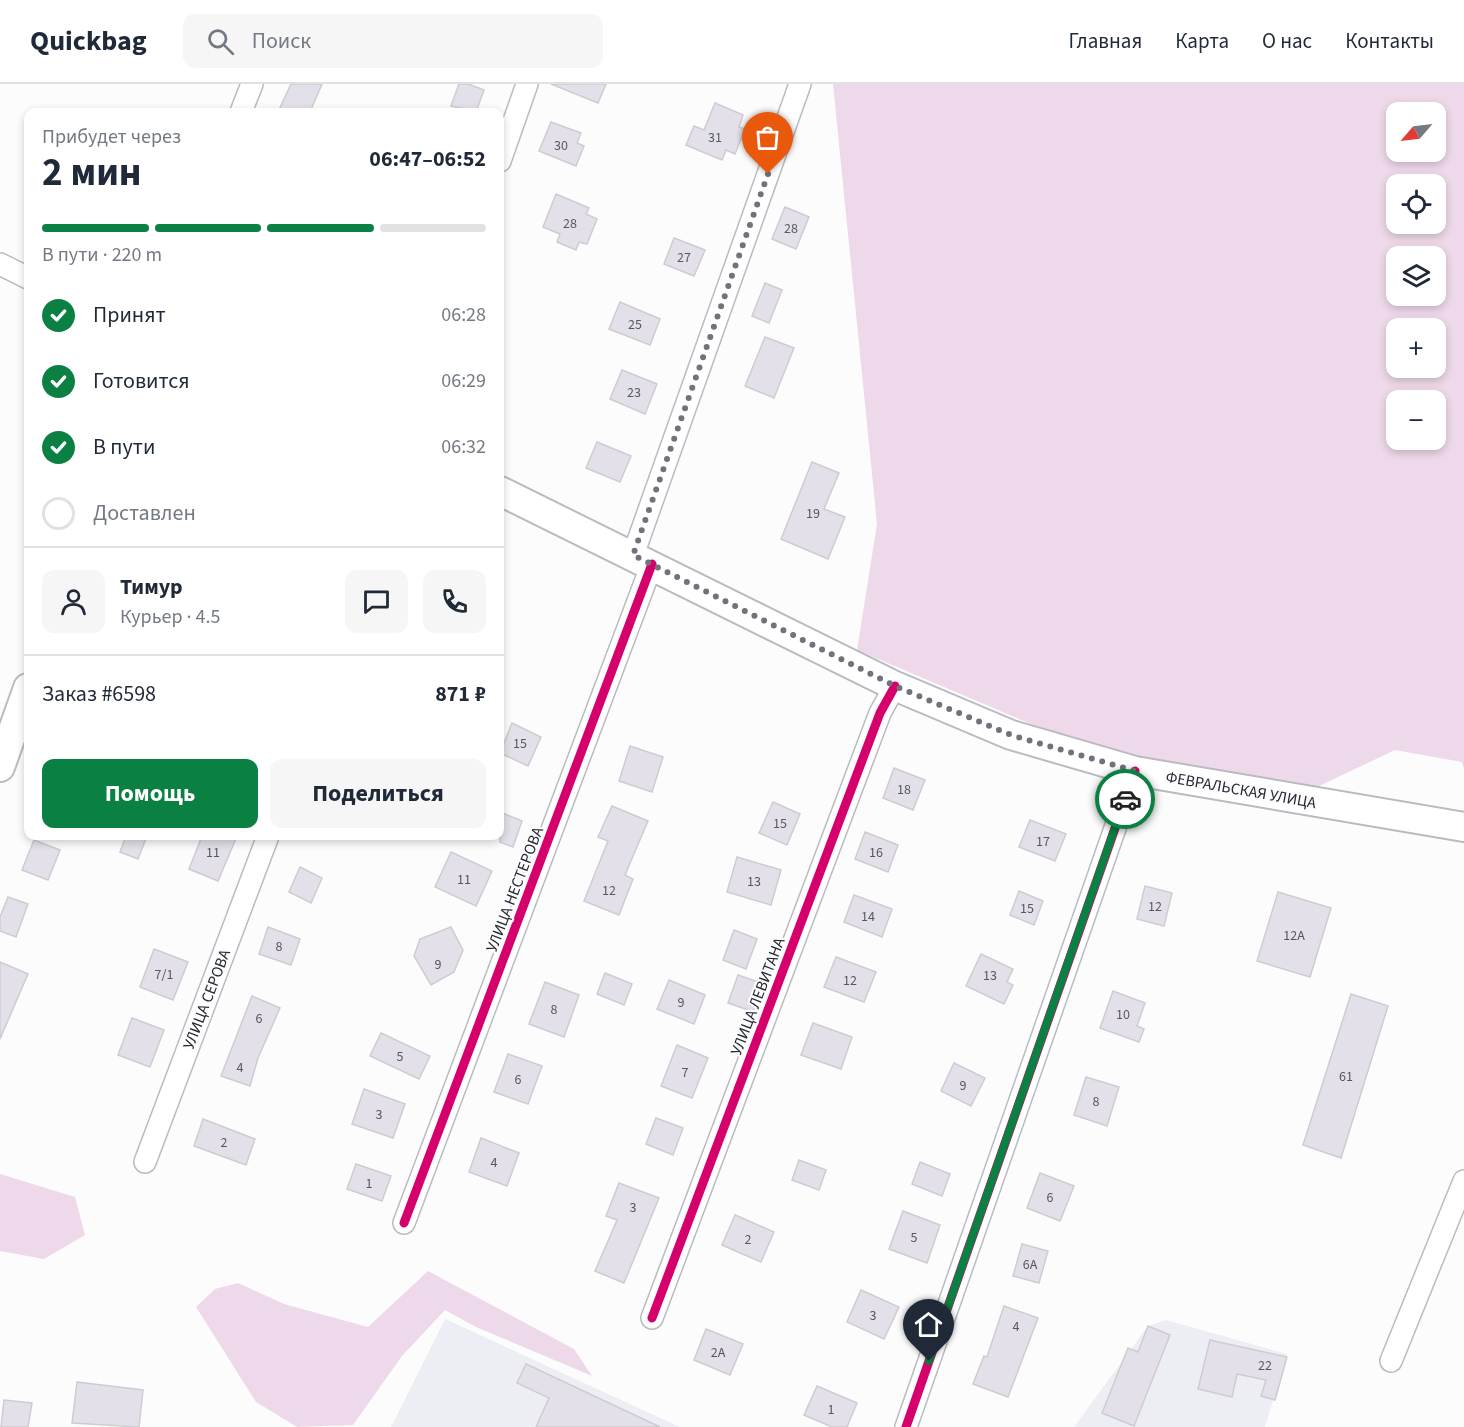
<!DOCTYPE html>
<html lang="ru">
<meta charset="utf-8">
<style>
body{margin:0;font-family:"Source Sans 3",sans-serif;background:#f6f6f7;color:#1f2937;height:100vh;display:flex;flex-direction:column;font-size:22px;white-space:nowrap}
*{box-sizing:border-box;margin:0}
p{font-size:20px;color:#747a83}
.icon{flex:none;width:33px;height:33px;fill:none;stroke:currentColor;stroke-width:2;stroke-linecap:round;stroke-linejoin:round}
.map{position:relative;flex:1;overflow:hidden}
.side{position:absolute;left:24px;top:24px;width:480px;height:732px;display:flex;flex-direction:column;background:#fff;border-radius:12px;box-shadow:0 3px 9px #0003}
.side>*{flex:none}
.needle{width:39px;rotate:242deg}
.tools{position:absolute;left:1386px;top:18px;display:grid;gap:12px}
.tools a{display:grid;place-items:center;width:60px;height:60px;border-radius:12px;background:#fff;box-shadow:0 3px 9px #0003;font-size:30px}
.pin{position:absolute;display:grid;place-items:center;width:51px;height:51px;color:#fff;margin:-62px -26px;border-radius:50% 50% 50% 0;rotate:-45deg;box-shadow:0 0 6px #0007}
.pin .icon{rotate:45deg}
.courier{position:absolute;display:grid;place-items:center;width:60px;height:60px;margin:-30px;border:4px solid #0b8043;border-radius:50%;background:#fff;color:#222;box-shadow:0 2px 8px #0007}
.head em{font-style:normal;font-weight:700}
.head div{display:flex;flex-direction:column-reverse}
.head{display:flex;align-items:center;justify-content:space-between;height:102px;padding:0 18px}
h1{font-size:39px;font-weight:700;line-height:45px}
.bar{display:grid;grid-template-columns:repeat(4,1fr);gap:9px 6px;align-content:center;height:72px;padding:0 18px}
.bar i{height:8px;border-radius:4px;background:#e0e1e3}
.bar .current{background:#0b8043}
.bar p{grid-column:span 4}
.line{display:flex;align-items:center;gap:15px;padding:0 18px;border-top:2px solid #e0e1e3}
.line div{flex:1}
.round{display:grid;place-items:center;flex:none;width:63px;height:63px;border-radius:12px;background:#f6f6f7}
ol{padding:0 18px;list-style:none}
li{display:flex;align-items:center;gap:18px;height:66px}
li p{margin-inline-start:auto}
li .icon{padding:6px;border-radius:50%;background:#0b8043;color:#fff;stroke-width:4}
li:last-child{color:#747a83}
li i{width:33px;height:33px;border:3px solid #e0e1e3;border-radius:50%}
.button{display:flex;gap:12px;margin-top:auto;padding:12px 18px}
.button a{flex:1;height:69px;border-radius:12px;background:#0b8043;color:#fff;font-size:24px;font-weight:700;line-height:69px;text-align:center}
.button a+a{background:#f6f6f7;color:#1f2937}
header{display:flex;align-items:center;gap:36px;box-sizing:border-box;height:84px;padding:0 30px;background:#fff;border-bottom:2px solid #e0e1e3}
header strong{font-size:28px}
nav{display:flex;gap:33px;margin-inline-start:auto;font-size:21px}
.search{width:420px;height:54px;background:#f6f6f7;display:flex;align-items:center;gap:15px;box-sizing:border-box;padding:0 21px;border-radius:12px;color:#747a83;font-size:22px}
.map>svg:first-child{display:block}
</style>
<header>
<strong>Quickbag</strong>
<div class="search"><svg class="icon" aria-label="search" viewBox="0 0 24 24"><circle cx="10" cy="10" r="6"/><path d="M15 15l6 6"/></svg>Поиск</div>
<nav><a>Главная</a><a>Карта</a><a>О нас</a><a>Контакты</a></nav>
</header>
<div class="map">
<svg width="1464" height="1343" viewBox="0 0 1464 1343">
<rect width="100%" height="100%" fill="#fcfcfc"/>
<g fill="#edeef3">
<path d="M 445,1235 L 680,1343 L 391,1343 Z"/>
<path d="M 1166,1236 L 1287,1270 L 1265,1343 L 1074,1343 L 1148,1242 Z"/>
</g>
<g fill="#eed9ea" fill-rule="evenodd">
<path d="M 833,0 L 1464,0 L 1464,685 L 1462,678 L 1395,666 L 1317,703 L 1085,663 L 857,566 L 877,440 ZM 1396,28 L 1436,28 L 1436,68 L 1396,68 ZM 1396,100 L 1436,100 L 1436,140 L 1396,140 ZM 1396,172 L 1436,172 L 1436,212 L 1396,212 ZM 1396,244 L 1436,244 L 1436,284 L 1396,284 ZM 1396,316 L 1436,316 L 1436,356 L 1396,356 Z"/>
<path d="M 0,1090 L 75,1113 L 85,1151 L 44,1175 L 0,1167 Z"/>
<path d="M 428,1187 L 574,1265 L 592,1292 L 476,1243 L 445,1226 L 402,1272 L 353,1341 L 297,1343 L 256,1318 L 196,1223 L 215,1205 L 238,1199 L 284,1220 L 368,1243 Z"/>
</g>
<g fill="#e4e0e9" stroke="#ceccd2" stroke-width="1.5">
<path d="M 291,0 L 322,0 L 310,28 L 278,28 Z"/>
<path d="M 459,0 L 468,0 L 484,6 L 476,28 L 451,22 Z"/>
<path d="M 551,0 L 606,0 L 598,19 Z"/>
<path d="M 715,19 L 743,31 L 739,43 L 745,45 L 735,70 L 726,66 L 722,76 L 686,61 L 694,42 L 704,46 Z"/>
<path d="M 551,38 L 581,49 L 577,59 L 584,62 L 576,82 L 539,67 Z"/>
<path d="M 556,110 L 589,124 L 586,130 L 597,135 L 587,160 L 579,158 L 576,166 L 557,158 L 560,150 L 543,143 Z"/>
<path d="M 785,123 L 809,133 L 796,165 L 772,155 Z"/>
<path d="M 674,154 L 705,166 L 694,192 L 664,180 Z"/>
<path d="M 765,199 L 782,206 L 769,239 L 752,232 Z"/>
<path d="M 620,218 L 660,235 L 650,261 L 609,245 Z"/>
<path d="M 765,253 L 794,264 L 774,314 L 745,302 Z"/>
<path d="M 622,286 L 657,300 L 645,330 L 610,315 Z"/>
<path d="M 597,358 L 631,372 L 620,398 L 586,384 Z"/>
<path d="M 812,378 L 839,389 L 824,425 L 845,433 L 828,475 L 781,455 Z"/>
<path d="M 512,639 L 541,653 L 528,682 L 500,669 Z"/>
<path d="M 630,662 L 663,673 L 652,708 L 619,697 Z"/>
<path d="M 894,684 L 925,696 L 913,726 L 883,714 Z"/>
<path d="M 773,718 L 800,730 L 787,761 L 759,749 Z"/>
<path d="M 612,722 L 648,737 L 625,791 L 633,795 L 619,831 L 584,817 L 608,757 L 598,753 Z"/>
<path d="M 500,728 L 522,737 L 513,763 L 500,758 Z"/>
<path d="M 1030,736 L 1066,750 L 1055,777 L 1019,763 Z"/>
<path d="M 865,748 L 898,761 L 888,788 L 855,775 Z"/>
<path d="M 126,752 L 147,752 L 138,775 L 120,768 Z"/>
<path d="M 202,752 L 237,752 L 218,797 L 189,785 Z"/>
<path d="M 34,756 L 60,766 L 48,796 L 22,786 Z"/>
<path d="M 451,768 L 492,787 L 476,822 L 435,803 Z"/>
<path d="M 737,773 L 781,786 L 771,821 L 727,808 Z"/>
<path d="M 300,783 L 322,794 L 311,819 L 289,808 Z"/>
<path d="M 1145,802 L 1172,809 L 1164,842 L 1137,835 Z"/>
<path d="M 1019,807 L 1043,817 L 1034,841 L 1010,831 Z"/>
<path d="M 1278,808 L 1331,824 L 1310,893 L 1257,877 Z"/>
<path d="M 854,811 L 892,825 L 882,853 L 844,838 Z"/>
<path d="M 8,813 L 28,820 L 16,853 L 0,847 L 0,833 Z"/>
<path d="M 268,843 L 300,855 L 291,881 L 259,870 Z"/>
<path d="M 451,843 L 463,866 L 454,888 L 431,901 L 414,872 L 420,855 Z"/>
<path d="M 734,846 L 757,855 L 746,885 L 723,876 Z"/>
<path d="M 154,865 L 188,878 L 173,916 L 140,903 Z"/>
<path d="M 981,870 L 1013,885 L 1007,898 L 1013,901 L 1004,920 L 966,902 Z"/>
<path d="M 836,873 L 876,888 L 864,918 L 824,903 Z"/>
<path d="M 0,878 L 28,890 L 0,955 Z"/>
<path d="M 605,889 L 632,900 L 624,921 L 597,910 Z"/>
<path d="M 738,891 L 764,900 L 754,928 L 728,919 Z"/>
<path d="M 669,896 L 705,911 L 694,940 L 657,925 Z"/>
<path d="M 545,898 L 579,911 L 564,953 L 529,940 Z"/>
<path d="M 1113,907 L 1145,919 L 1137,942 L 1144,945 L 1139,958 L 1100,944 Z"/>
<path d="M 1351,910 L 1388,922 L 1341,1074 L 1303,1061 Z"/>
<path d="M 252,912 L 280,924 L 258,974 L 250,1002 L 221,992 Z"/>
<path d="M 132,934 L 164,946 L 150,983 L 118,971 Z"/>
<path d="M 813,939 L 852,953 L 841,985 L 801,971 Z"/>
<path d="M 381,949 L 430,972 L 419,995 L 370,972 Z"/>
<path d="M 677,961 L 708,974 L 692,1014 L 661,1002 Z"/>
<path d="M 508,970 L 542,982 L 528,1020 L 494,1008 Z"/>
<path d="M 954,979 L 985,994 L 971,1022 L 941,1007 Z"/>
<path d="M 1086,993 L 1119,1003 L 1107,1042 L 1074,1031 Z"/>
<path d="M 364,1005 L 405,1020 L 393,1054 L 352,1040 Z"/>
<path d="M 656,1034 L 683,1044 L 673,1071 L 646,1060 Z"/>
<path d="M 203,1035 L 255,1055 L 246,1081 L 194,1062 Z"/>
<path d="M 481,1054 L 519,1069 L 507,1102 L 469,1088 Z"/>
<path d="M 799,1076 L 826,1086 L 819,1106 L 792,1096 Z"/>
<path d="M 920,1078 L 950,1090 L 942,1112 L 912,1100 Z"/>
<path d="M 356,1080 L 391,1092 L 382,1117 L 347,1105 Z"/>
<path d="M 1040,1089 L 1074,1102 L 1060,1137 L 1027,1124 Z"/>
<path d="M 619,1099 L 659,1114 L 624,1199 L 595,1187 L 617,1136 L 606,1132 Z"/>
<path d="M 903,1127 L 940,1141 L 927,1179 L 889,1165 Z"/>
<path d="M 735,1131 L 774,1148 L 761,1178 L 722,1161 Z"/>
<path d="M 1022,1160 L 1048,1167 L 1039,1199 L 1013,1192 Z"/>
<path d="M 861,1206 L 899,1223 L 884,1255 L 847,1238 Z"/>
<path d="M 1004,1222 L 1038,1234 L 1008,1313 L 973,1300 L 984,1272 L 987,1273 Z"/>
<path d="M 1148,1242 L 1170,1251 L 1134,1342 L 1102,1329 L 1128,1264 L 1138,1268 Z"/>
<path d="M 706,1245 L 743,1260 L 730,1291 L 694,1276 Z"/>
<path d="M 1210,1256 L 1287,1273 L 1275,1316 L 1261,1312 L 1266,1296 L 1237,1290 L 1232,1313 L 1198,1305 Z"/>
<path d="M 526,1280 L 660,1343 L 536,1343 L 549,1314 L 517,1299 Z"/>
<path d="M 77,1298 L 143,1306 L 139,1343 L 72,1339 Z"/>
<path d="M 817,1302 L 857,1319 L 847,1343 L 832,1343 L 804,1331 Z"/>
<path d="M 4,1316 L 32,1319 L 28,1343 L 1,1343 Z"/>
</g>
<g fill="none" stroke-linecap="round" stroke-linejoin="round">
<g stroke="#b9bbc0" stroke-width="24">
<g id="minor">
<path d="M 241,28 L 252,0"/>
<path d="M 500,77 L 527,0"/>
<path d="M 0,180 L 28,194"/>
<path d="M 633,471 L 800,0"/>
<path d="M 145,1078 L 268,752"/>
<path d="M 404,1139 L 652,480"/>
<path d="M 652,1234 L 880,629 L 895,602"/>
<path d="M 1391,1277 L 1464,1097"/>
<path d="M 906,1343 L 1135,687"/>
</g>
</g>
<g stroke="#b9bbc0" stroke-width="32">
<g id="secondary">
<path d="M 500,407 L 895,602 L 1011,651 L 1135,687 L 1464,743"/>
<path d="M 0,683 L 28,604"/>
</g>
</g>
<use href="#minor" stroke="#fff" stroke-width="21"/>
<use href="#secondary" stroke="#fff" stroke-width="28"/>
<g stroke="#fcfcfc" stroke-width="13">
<g id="cycleway">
<path d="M 404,1139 L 652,480"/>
<path d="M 652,1234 L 880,629 L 895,602"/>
<path d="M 906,1343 L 1135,687"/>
</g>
</g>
<use href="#cycleway" stroke="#d6006c" stroke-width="9"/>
</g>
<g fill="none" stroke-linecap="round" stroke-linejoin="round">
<path stroke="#70737b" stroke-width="6" stroke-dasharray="0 10.8" d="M 768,90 L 633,471 L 895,602 L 1011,651 L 1135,687 L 1125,715"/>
<path stroke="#0b8043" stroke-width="8" d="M 929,1277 L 1125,715"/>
</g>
<g text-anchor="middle" stroke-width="4.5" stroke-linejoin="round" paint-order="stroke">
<g font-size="14" fill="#555762">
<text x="715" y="58">31</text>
<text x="561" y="66">30</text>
<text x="570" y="144">28</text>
<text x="791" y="149">28</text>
<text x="684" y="178">27</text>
<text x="635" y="245">25</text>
<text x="634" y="313">23</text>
<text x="813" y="434">19</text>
<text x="520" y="664">15</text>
<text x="904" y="710">18</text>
<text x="780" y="744">15</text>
<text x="1043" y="762">17</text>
<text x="213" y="773">11</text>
<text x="876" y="773">16</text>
<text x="464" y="800">11</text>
<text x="754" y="802">13</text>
<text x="609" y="811">12</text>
<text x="1155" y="827">12</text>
<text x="1027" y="829">15</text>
<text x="868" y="837">14</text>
<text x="1294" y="856">12А</text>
<text x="279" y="867">8</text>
<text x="438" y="885">9</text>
<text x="164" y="895">7/1</text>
<text x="990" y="896">13</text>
<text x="850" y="901">12</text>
<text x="681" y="923">9</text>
<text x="554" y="930">8</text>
<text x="1123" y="935">10</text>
<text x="259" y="939">6</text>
<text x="400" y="977">5</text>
<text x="240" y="988">4</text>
<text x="685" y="993">7</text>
<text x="1346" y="997">61</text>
<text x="518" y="1000">6</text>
<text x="963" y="1006">9</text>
<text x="1096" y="1022">8</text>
<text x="379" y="1035">3</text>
<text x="224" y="1063">2</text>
<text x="494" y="1083">4</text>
<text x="369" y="1104">1</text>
<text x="1050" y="1118">6</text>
<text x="633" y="1128">3</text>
<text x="914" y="1158">5</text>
<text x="748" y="1160">2</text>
<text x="1030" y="1185">6А</text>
<text x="873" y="1236">3</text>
<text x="1016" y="1247">4</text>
<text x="718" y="1273">2А</text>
<text x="1265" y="1286">22</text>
<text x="831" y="1330">1</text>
</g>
<g font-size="16" fill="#252935" stroke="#fcfcfc">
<text transform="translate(1241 705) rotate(10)" y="6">ФЕВРАЛЬСКАЯ УЛИЦА</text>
<text transform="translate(514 805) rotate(-69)" y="6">УЛИЦА НЕСТЕРОВА</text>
<text transform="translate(757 912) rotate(-69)" y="6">УЛИЦА ЛЕВИТАНА</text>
<text transform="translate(206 915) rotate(-69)" y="6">УЛИЦА СЕРОВА</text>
</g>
</g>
</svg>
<div class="tools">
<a><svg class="needle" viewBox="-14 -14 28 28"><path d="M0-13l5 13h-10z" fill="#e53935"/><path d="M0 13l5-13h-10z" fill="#747a83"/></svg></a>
<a><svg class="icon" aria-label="locate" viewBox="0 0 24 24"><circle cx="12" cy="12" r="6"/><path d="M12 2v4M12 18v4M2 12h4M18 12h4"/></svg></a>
<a><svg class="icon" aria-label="layers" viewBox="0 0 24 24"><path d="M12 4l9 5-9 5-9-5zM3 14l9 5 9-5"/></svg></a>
<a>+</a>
<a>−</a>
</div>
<div class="pin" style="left:768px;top:90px;background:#ea580c"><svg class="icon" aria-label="bag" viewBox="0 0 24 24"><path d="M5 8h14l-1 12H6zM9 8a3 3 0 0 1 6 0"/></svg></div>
<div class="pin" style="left:929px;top:1277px;background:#1f2937"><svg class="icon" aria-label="home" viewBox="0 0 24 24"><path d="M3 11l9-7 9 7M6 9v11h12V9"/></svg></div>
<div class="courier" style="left:1125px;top:715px"><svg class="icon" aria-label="car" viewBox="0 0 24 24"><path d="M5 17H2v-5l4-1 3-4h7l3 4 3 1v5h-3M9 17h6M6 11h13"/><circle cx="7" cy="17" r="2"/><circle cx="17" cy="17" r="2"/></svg></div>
<section class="side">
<div class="head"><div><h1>2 мин</h1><p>Прибудет через</p></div><em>06:47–06:52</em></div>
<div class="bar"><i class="current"></i><i class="current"></i><i class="current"></i><i></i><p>В пути · 220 m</p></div>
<ol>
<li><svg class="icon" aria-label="check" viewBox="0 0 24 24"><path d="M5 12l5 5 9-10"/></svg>Принят<p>06:28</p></li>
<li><svg class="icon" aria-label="check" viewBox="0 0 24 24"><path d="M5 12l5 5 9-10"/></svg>Готовится<p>06:29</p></li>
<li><svg class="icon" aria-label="check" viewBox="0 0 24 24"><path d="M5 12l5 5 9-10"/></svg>В пути<p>06:32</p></li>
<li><i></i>Доставлен</li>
</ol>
<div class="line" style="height:108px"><a class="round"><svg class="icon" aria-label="person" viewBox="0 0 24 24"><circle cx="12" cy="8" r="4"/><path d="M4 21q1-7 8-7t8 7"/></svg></a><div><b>Тимур</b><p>Курьер · 4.5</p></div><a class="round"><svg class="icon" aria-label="chat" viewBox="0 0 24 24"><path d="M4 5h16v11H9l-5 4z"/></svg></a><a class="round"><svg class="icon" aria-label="phone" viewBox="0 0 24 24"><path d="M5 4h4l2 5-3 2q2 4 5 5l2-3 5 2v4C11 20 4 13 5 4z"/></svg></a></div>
<div class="line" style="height:78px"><div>Заказ #6598</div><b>871 ₽</b></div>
<div class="button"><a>Помощь</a><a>Поделиться</a></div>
</section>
</div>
